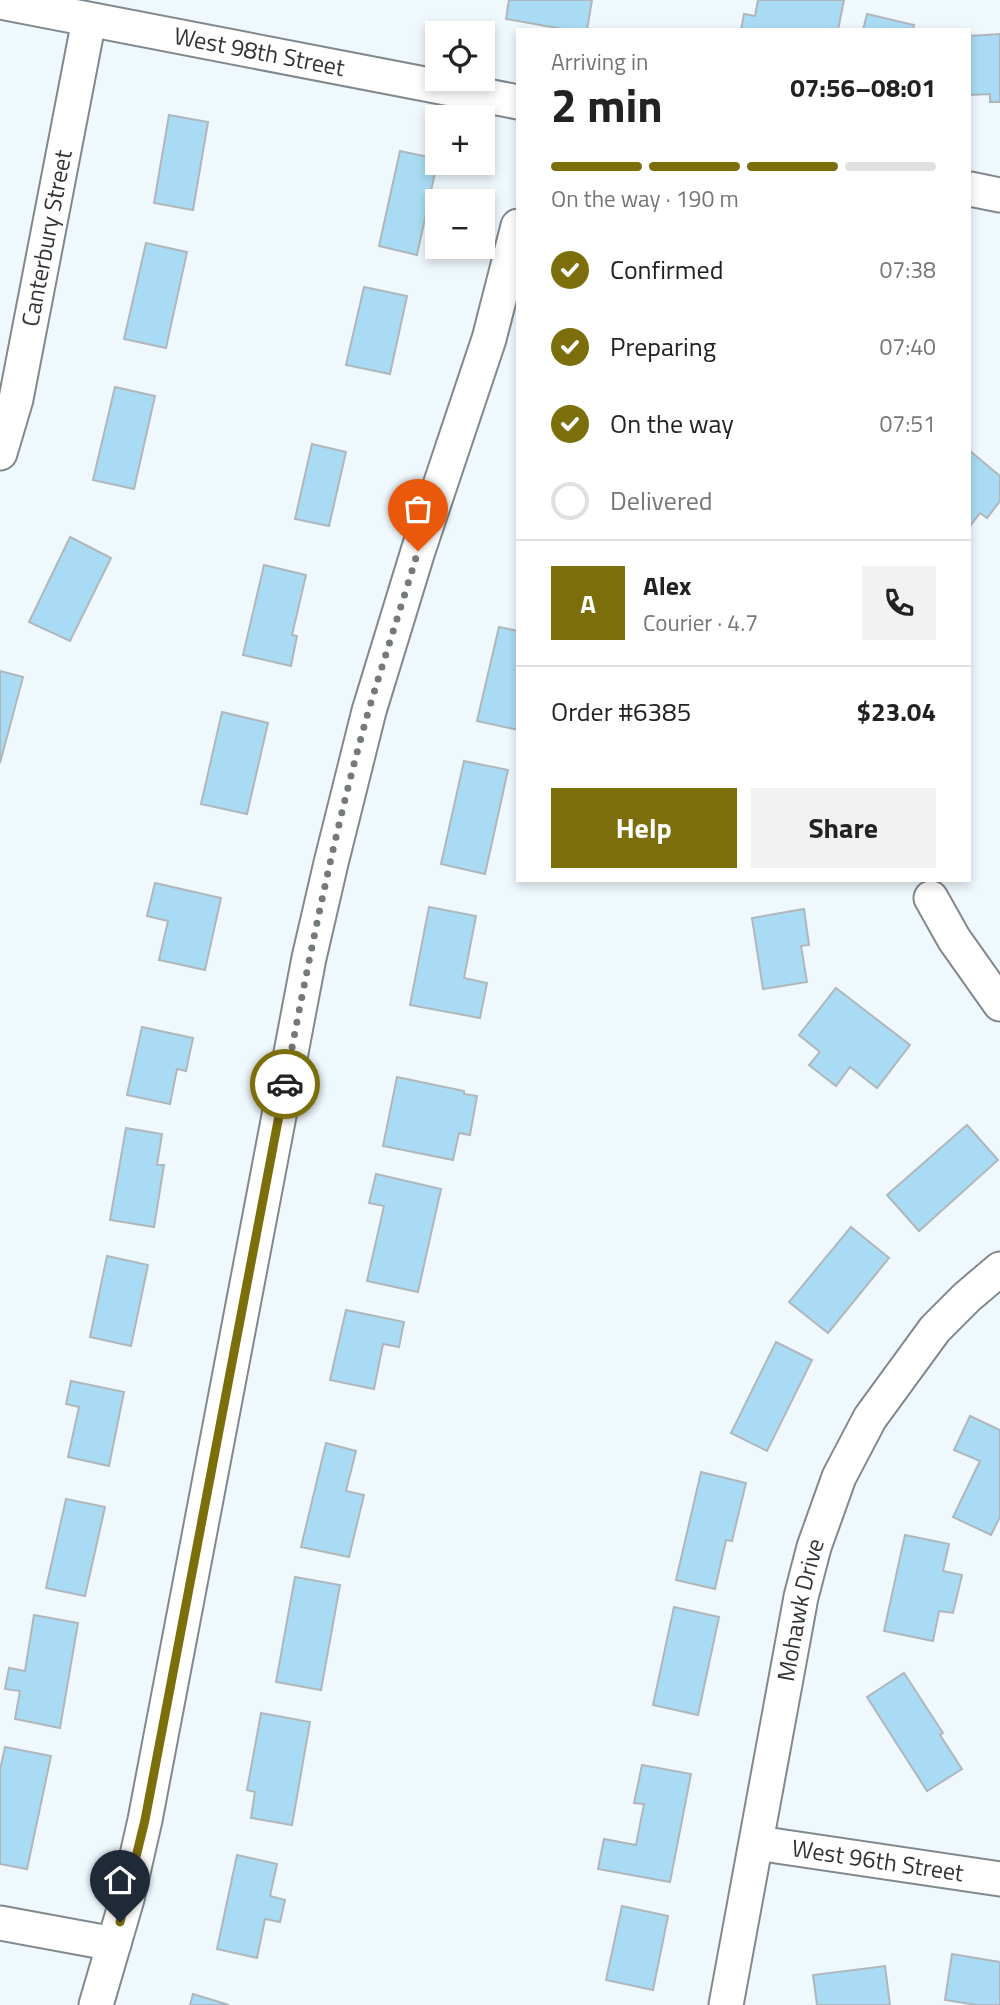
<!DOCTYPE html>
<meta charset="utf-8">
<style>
body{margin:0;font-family:"Titillium Web",sans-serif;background:#f2f2f2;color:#222;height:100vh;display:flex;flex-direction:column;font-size:26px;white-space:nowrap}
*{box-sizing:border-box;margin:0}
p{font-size:23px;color:#767676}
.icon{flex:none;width:38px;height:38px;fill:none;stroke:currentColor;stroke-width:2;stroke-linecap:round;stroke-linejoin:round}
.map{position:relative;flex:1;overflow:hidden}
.sheet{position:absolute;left:516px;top:28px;width:455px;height:854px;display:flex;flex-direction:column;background:#fff;border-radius:0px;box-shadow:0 4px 10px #0003}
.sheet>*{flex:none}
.controls{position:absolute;left:425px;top:21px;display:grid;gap:14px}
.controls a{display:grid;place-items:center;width:70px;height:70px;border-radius:0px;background:#fff;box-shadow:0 4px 10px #0003;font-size:35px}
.pin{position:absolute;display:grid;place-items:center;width:60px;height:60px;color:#fff;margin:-72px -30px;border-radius:50% 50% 50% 0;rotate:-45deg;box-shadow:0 0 7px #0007}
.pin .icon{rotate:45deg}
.courier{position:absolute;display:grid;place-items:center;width:70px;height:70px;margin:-35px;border:5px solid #7c6e0b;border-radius:50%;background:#fff;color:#222;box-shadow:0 2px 9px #0007}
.headline em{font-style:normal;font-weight:700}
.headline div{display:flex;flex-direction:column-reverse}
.headline{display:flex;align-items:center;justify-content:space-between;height:119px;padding:0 35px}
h1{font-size:46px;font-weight:700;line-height:52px}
.bar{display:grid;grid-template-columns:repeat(4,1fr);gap:10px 7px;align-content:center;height:84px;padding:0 35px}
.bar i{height:9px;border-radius:5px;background:#e0e0e0}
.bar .on{background:#7c6e0b}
.bar p{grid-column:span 4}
.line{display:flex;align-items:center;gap:18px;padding:0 35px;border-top:2px solid #e0e0e0}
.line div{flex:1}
.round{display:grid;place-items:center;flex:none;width:74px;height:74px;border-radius:0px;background:#f2f2f2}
ol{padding:0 35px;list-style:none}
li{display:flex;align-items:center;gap:21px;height:77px}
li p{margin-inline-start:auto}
li .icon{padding:7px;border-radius:50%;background:#7c6e0b;color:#fff;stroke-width:4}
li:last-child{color:#767676}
li i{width:38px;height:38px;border:4px solid #e0e0e0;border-radius:50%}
.cta{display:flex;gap:14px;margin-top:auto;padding:14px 35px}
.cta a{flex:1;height:80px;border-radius:0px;background:#7c6e0b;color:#fff;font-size:28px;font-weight:700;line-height:80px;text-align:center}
.cta a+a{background:#f2f2f2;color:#222}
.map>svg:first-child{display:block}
</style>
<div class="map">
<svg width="1000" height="2005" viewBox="0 0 1000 2005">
<rect width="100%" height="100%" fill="#eff8fd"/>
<g fill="#a9dcf4" stroke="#afb7bc" stroke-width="2">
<path d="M 509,0 L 592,0 L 587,30 L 568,30 L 506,19 Z"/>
<path d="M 758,0 L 844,0 L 838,30 L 741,30 L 744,14 L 755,16 Z"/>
<path d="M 867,14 L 914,25 L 913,30 L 863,30 Z"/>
<path d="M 1000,34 L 1000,102 L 990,102 L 990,94 L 970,95 L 970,36 Z"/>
<path d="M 169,115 L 208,122 L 193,210 L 154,203 Z"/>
<path d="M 400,151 L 438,159 L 417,255 L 379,246 Z"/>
<path d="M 146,243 L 187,252 L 166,348 L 124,339 Z"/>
<path d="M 364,287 L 407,296 L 390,374 L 346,365 Z"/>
<path d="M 115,387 L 155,396 L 134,489 L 93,480 Z"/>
<path d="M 312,444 L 346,452 L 329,526 L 295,519 Z"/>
<path d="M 970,451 L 1000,476 L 1000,501 L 987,518 L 980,513 L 970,526 Z"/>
<path d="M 70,537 L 111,558 L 70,641 L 29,622 Z"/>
<path d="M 264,565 L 306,575 L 292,635 L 297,636 L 291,666 L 243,655 Z"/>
<path d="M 499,627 L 518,631 L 518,730 L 477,721 Z"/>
<path d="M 0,671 L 23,677 L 0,763 Z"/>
<path d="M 222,712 L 268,723 L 247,814 L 201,804 Z"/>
<path d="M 464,761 L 508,770 L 485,874 L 441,864 Z"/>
<path d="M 155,883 L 221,898 L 205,970 L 159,960 L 168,921 L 147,916 Z"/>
<path d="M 429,907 L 476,916 L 464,978 L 487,983 L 480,1018 L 410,1005 Z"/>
<path d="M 804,909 L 809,945 L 801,946 L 807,982 L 763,989 L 752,918 Z"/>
<path d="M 836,988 L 910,1045 L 877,1088 L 850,1067 L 836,1086 L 809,1065 L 820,1052 L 799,1035 Z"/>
<path d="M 142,1027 L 193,1038 L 186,1071 L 177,1069 L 170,1104 L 127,1095 Z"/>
<path d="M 397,1077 L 464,1091 L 464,1094 L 477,1096 L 470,1135 L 459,1133 L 453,1160 L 383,1146 Z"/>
<path d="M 967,1125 L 998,1160 L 919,1231 L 887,1195 Z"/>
<path d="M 126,1128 L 162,1134 L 157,1165 L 164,1165 L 154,1227 L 110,1220 Z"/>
<path d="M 376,1174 L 441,1189 L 418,1292 L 367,1281 L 384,1206 L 369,1203 Z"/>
<path d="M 851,1227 L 889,1258 L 828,1333 L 789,1302 Z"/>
<path d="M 107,1256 L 148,1265 L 131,1346 L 90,1337 Z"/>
<path d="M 346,1310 L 404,1322 L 399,1347 L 383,1344 L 374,1389 L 330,1380 Z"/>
<path d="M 776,1342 L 812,1360 L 767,1451 L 731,1433 Z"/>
<path d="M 71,1381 L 124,1392 L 109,1466 L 68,1457 L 79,1407 L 66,1404 Z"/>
<path d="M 970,1416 L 1000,1430 L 1000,1517 L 991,1535 L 953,1517 L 980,1461 L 954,1450 Z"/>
<path d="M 326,1443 L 356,1451 L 346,1491 L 364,1495 L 349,1557 L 301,1547 Z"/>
<path d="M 701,1472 L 746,1483 L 732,1541 L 726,1540 L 715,1589 L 676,1580 Z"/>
<path d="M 66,1499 L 105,1507 L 85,1596 L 46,1588 Z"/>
<path d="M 905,1535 L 949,1544 L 943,1571 L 962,1575 L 953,1613 L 939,1611 L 933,1641 L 884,1631 Z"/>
<path d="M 295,1577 L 340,1585 L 321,1690 L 276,1682 Z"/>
<path d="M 674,1607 L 719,1617 L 698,1715 L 653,1705 Z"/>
<path d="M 34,1615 L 78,1623 L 60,1728 L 15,1719 L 20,1691 L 5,1689 L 9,1668 L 25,1671 Z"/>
<path d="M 904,1673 L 943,1733 L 940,1735 L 962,1769 L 927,1791 L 867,1697 Z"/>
<path d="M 261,1713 L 310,1722 L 292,1825 L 251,1818 L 255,1792 L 247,1790 Z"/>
<path d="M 5,1747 L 51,1756 L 27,1869 L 0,1864 L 0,1770 Z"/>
<path d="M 642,1765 L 691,1774 L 670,1882 L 598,1869 L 604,1839 L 636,1845 L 644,1804 L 634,1803 Z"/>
<path d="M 237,1855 L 277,1864 L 270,1896 L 285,1900 L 280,1922 L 265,1919 L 257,1958 L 217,1949 Z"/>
<path d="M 622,1906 L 668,1916 L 653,1990 L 606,1980 Z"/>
<path d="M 952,1954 L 1000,1962 L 1000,2005 L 977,2005 L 945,2000 Z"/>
<path d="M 885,1966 L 890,2005 L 817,2005 L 813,1975 Z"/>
<path d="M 193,1994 L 229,2005 L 190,2005 Z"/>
</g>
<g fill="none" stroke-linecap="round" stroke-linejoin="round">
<g stroke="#81898d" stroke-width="37">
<g id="street">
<path id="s1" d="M 0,2 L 518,102"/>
<path d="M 970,189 L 1000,195"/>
<path id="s2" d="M 0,453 L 16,399 L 89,20"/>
<path d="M 931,898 L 954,939 L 1000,1004"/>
<path id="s3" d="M 757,1843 L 1000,1879"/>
<path d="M 0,1923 L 114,1944"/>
<path d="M 96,2005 L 127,1899 L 145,1820 L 309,958 L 331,863 L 369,711 L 418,551 L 489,339 L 518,226"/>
<path id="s4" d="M 726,2005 L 801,1597 L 814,1547 L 839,1477 L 870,1418 L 935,1329 L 967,1297 L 1000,1269"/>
</g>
</g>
<use href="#street" stroke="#fff" stroke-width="33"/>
</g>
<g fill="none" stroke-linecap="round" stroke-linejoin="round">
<path stroke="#73797c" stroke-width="7" stroke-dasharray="0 12.6" d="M 285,1084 C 309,958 334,832 369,709 C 385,656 402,604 418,551"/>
<path stroke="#7c6e0b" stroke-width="9" d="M 120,1922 L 145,1820 L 285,1084"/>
</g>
<g text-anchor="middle" stroke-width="5" stroke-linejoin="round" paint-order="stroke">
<g font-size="24" fill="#303436" stroke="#fff">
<text dy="8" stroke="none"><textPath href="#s1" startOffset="264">West 98th Street</textPath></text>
<text dy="8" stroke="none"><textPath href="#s2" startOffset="220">Canterbury Street</textPath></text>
<text dy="8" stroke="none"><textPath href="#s4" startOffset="402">Mohawk Drive</textPath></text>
<text dy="8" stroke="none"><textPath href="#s3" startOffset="122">West 96th Street</textPath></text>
</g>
</g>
</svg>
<div class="controls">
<a><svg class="icon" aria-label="locate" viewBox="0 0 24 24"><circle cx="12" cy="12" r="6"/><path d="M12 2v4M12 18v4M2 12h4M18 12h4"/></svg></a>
<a>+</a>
<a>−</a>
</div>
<div class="pin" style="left:418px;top:551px;background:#ea580c"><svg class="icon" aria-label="bag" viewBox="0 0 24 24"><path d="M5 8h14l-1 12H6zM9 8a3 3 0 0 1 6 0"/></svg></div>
<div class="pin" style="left:120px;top:1922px;background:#1f2937"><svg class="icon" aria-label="home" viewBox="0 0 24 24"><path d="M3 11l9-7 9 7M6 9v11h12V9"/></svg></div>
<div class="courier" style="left:285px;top:1084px"><svg class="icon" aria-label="car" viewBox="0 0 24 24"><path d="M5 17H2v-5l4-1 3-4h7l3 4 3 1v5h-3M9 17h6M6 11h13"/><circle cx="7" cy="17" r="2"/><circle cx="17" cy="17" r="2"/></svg></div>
<section class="sheet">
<div class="headline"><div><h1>2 min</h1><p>Arriving in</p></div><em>07:56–08:01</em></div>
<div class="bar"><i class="on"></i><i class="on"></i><i class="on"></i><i></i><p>On the way · 190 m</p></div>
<ol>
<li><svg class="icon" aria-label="check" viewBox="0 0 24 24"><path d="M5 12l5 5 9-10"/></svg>Confirmed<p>07:38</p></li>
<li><svg class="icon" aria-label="check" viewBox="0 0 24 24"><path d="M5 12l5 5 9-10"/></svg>Preparing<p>07:40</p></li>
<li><svg class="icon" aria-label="check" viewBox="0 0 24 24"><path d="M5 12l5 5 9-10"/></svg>On the way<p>07:51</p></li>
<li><i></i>Delivered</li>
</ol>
<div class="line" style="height:126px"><b class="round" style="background:#7c6e0b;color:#fff">A</b><div><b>Alex</b><p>Courier · 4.7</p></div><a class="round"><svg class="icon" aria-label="phone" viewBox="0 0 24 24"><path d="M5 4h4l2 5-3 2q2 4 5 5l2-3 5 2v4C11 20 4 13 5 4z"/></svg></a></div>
<div class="line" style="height:91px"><div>Order #6385</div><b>$23.04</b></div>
<div class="cta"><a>Help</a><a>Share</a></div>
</section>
</div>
